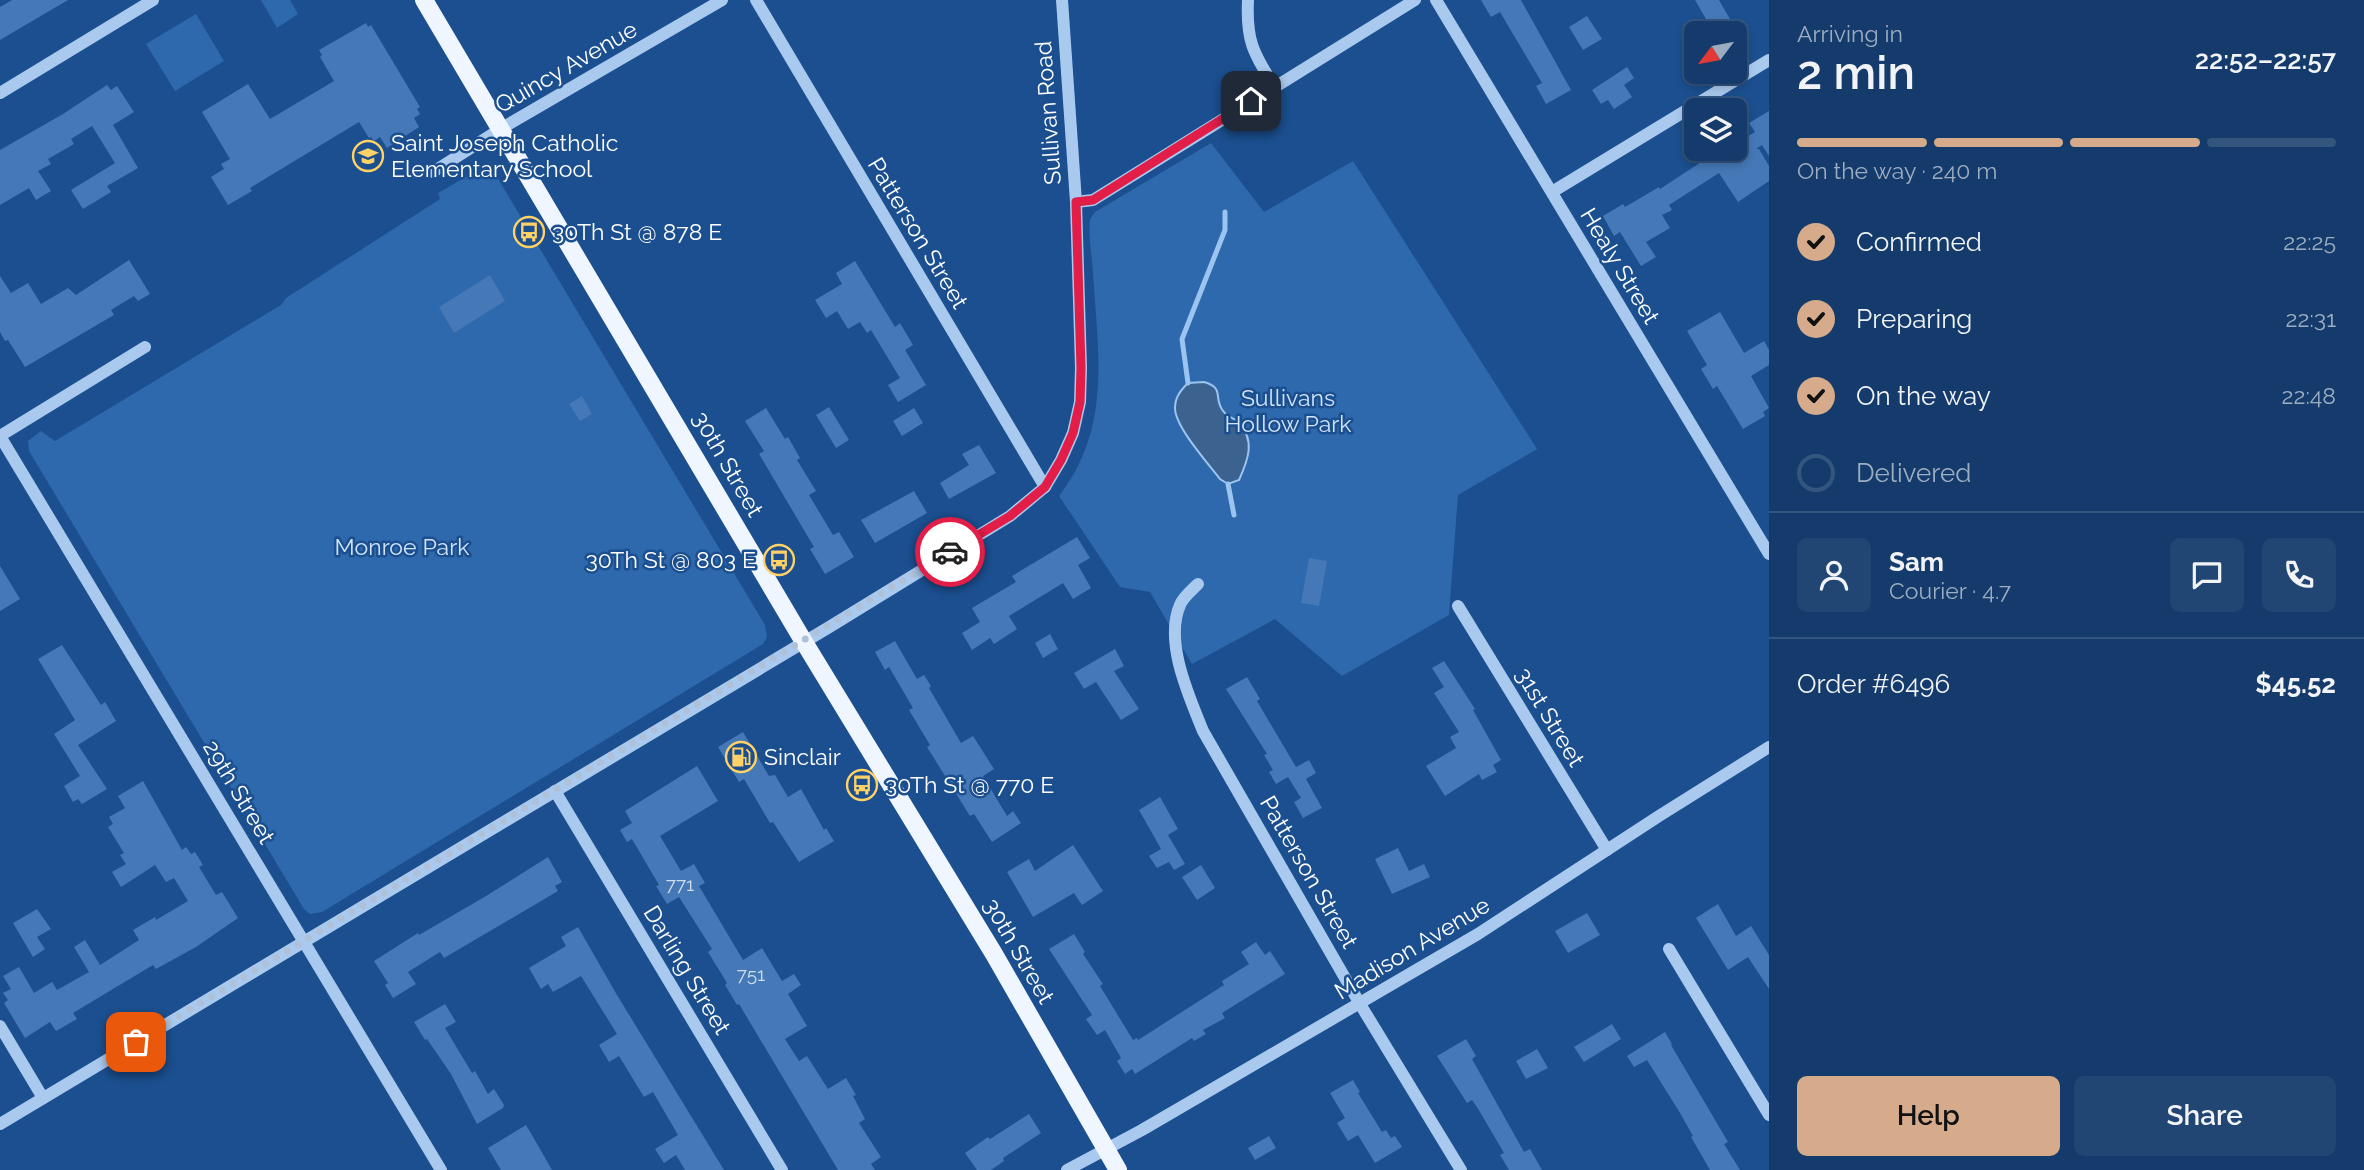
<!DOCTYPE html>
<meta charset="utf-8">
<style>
body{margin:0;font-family:Raleway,sans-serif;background:#214673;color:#f1f3f6;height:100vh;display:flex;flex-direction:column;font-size:26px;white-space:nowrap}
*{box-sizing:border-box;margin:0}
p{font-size:23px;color:#9dadc1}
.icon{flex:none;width:38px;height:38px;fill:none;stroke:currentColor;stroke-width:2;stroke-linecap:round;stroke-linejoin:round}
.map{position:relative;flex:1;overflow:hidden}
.sheet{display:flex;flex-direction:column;background:#143b6b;width:595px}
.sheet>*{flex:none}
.needle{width:46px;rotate:238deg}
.buttons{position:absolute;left:1684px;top:21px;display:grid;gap:14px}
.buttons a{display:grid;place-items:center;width:63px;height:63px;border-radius:10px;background:#143b6b;box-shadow:0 4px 10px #0003,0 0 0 2px #33557e;font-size:35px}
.pin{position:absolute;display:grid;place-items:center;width:60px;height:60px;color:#fff;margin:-30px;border-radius:14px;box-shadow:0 4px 10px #0006}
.courier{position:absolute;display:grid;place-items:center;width:70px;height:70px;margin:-35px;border:5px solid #e11d48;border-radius:50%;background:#fff;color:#222;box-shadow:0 2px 9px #0007}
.overview em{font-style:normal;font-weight:600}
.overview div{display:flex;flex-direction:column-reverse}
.overview{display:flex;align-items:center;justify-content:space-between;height:119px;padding:0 28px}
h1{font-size:46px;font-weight:600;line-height:52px}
.bar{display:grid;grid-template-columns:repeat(4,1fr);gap:10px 7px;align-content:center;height:84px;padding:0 28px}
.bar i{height:9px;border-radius:5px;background:#33557e}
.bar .active{background:#d6ab8b}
.bar p{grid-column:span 4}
.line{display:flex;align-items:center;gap:18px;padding:0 28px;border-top:2px solid #33557e}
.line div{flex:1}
.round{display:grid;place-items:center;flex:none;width:74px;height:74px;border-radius:10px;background:#214673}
ol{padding:0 28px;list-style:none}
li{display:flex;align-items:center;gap:21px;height:77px}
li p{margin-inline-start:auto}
li .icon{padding:7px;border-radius:50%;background:#d6ab8b;color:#111;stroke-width:4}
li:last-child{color:#9dadc1}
li i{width:38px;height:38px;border:4px solid #33557e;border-radius:50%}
.primary-button{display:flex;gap:14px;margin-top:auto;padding:14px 28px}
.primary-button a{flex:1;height:80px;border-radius:10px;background:#d6ab8b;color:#111;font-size:28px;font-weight:600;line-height:80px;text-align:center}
.primary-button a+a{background:#214673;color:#f1f3f6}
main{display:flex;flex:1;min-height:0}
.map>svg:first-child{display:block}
</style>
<main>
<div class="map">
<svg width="1769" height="1170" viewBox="0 0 1769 1170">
<rect width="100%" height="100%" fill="#1b4f8f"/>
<g fill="#2e69ad">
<path d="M 261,0 L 290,0 L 298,14 L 277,28 Z"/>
<path d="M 196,14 L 224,61 L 175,91 L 146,44 Z"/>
<path d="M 1211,143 L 1264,212 L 1353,161 L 1537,449 L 1458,495 L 1449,615 L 1342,676 L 1275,619 L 1192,664 L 1150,592 L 1120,587 L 1059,496 C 1112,427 1098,353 1093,273 C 1092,255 1088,236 1090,219 L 1095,212 Z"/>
<path d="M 478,170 L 491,172 L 497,177 L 765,625 L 767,637 L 763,644 L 322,912 L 310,914 L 304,909 L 29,451 L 28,441 L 41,431 L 55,441 L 281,305 L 286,298 L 440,199 L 438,193 Z"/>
</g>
<path fill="#3c6290" stroke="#9cc4f0" stroke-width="2" d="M 1204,382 C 1226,388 1212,399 1224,412 C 1227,417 1234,418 1238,422 C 1256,440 1248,460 1239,480 L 1228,484 L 1220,479 C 1208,463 1175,427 1175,408 C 1175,397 1181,390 1188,383 Z"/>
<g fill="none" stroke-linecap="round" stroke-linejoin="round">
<g stroke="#9cc4f0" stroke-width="5">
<path d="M 1188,383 L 1182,339 L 1225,230 L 1225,212"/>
<path d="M 1228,484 L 1234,515"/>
</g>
</g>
<g fill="#4478b7">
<path d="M 12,0 L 68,0 L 0,40 L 0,7 Z"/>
<path d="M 1481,0 L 1521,0 L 1571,90 L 1546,104 L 1536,86 L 1542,83 L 1500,12 L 1491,17 Z"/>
<path d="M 1695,0 L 1719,0 L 1738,33 L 1714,33 Z"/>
<path d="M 1587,16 L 1602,39 L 1583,50 L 1569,27 Z"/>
<path d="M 366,23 L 368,27 L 371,25 L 420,107 L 417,109 L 420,114 L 414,118 L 419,127 L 387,148 L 380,137 L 374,141 L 371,137 L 369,138 L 359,122 L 250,188 L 252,191 L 228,205 L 211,177 L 224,169 L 221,164 L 230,159 L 202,112 L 248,84 L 270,119 L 334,81 L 320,57 L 322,55 L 319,50 Z"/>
<path d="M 1627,67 L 1634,78 L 1624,85 L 1632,97 L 1614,109 L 1608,100 L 1601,104 L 1592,90 Z"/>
<path d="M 107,85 L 111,90 L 117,86 L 134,112 L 113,125 L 138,168 L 107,186 L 111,192 L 83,209 L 71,190 L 115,163 L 92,126 L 71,139 L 74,144 L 48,159 L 51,164 L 38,171 L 51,191 L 36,200 L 29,188 L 0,205 L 0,150 L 63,114 Z"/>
<path d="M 1769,111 L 1769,156 L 1762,145 L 1756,149 L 1759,149 L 1769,166 L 1769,181 L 1738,202 L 1719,173 L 1669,205 L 1672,210 L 1662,215 L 1670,228 L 1646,242 L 1656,257 L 1641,266 L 1620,232 L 1614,236 L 1603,216 L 1623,204 L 1625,207 L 1659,187 L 1660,189 L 1721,149 L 1748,149 L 1743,139 L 1755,132 L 1749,123 Z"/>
<path d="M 129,260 L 150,294 L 138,301 L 134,296 L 111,310 L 114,315 L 25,367 L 8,340 L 5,341 L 0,332 L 0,276 L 11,293 L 28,283 L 41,304 L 68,288 L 76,295 Z"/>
<path d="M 855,261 L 895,327 L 900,323 L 913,345 L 905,350 L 926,385 L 898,402 L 888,385 L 900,378 L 871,330 L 867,333 L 860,322 L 848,329 L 837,311 L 826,318 L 815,300 L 842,284 L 836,273 Z"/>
<path d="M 490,275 L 505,301 L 454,333 L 439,307 Z"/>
<path d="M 1720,312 L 1744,353 L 1764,341 L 1769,350 L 1769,365 L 1751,376 L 1769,408 L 1763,412 L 1765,416 L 1743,429 L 1717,386 L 1713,389 L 1701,369 L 1707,365 L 1687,331 Z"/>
<path d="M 582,396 L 592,414 L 580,421 L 569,404 Z"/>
<path d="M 829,407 L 849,440 L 836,448 L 816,415 Z"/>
<path d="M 766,408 L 785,439 L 788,437 L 800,458 L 797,460 L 816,491 L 809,495 L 833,535 L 839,532 L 854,557 L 825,574 L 810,549 L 814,547 L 759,454 L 764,451 L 745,421 Z"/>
<path d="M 914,408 L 923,423 L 902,436 L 893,421 Z"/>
<path d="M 979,445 L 996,473 L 949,499 L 940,483 L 969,465 L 962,454 Z"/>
<path d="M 914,491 L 927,513 L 875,543 L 861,520 Z"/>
<path d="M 1077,537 L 1090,558 L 1078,565 L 1091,588 L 1073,599 L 1063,583 L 1009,616 L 1017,629 L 994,644 L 990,638 L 972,650 L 962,633 L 980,622 L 972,608 L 1016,582 L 1012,576 Z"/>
<path d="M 1309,558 L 1327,561 L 1319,606 L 1301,603 Z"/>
<path d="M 0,566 L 20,599 L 0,611 Z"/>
<path d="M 1050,634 L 1058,649 L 1043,658 L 1035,643 Z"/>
<path d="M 895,641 L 917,679 L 924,675 L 931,686 L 929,688 L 961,743 L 973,736 L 994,769 L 983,776 L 1007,816 L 1013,811 L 1021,823 L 992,842 L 974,814 L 970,816 L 927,747 L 930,745 L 909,710 L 913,708 L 889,667 L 885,670 L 875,652 Z"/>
<path d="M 62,645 L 101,705 L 105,702 L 116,721 L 78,745 L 107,789 L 82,804 L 78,799 L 73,802 L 64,786 L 80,776 L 54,734 L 75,720 L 38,659 Z"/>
<path d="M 1115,649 L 1124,666 L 1114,671 L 1139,709 L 1121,720 L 1096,682 L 1084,689 L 1074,673 Z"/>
<path d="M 1444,661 L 1475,709 L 1473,710 L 1501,760 L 1493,765 L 1497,772 L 1482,780 L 1479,774 L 1445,796 L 1426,766 L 1456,748 L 1450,737 L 1459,732 L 1434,693 L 1444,687 L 1432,668 Z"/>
<path d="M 1247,677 L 1260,699 L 1257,701 L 1296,767 L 1309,760 L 1316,773 L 1306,779 L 1322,808 L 1303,818 L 1294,802 L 1301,798 L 1288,777 L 1276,784 L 1269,772 L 1273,770 L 1264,755 L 1267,754 L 1226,689 Z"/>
<path d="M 743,732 L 769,776 L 775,775 L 788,797 L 801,789 L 824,830 L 826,828 L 834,841 L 799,862 L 773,822 L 770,823 L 744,779 L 739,782 L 718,747 Z"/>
<path d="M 697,766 L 718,801 L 660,836 L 681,871 L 694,864 L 705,883 L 699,886 L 743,960 L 762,948 L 782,981 L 794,974 L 801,985 L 788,994 L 807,1026 L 785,1039 L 799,1061 L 807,1056 L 828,1089 L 846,1078 L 856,1095 L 853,1096 L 865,1119 L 859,1123 L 881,1157 L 871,1164 L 875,1170 L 838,1170 L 739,1004 L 737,1005 L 725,985 L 727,983 L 708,952 L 712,949 L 679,897 L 667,904 L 656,886 L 659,885 L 632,839 L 627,842 L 620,830 L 632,823 L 625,811 Z"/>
<path d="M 143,781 L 182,850 L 186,847 L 191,854 L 195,852 L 203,865 L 199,867 L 216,895 L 222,892 L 238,918 L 196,947 L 156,969 L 153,965 L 73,1013 L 77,1019 L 56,1031 L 50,1022 L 25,1038 L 4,1003 L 8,1000 L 3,993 L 11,989 L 3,976 L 19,967 L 34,993 L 52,982 L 57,990 L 89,972 L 74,947 L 85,940 L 100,965 L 139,940 L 133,930 L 155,917 L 156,920 L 188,901 L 174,878 L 166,882 L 155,865 L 121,887 L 112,872 L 126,864 L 120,855 L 124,853 L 108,827 L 113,824 L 109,817 L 125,808 L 118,796 Z"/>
<path d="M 1160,797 L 1178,829 L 1168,835 L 1185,864 L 1174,870 L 1169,862 L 1157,868 L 1149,856 L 1161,849 L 1139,810 Z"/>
<path d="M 1073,845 L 1103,891 L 1082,905 L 1074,893 L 1033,917 L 1007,872 L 1029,859 L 1035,871 Z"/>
<path d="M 1398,848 L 1409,871 L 1424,864 L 1430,877 L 1392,894 L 1375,859 Z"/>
<path d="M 548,857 L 562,882 L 555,886 L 558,891 L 444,958 L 440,952 L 408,972 L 416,984 L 393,998 L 385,985 L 388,983 L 374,961 L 418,933 L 419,935 L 486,896 Z"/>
<path d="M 1201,865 L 1215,888 L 1197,900 L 1182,877 Z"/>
<path d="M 1718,904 L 1736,936 L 1751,926 L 1769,955 L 1769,989 L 1748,957 L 1728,970 L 1696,918 Z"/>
<path d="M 37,909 L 51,929 L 37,937 L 45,949 L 33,957 L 13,923 Z"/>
<path d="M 1587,913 L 1600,935 L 1568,953 L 1555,931 Z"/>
<path d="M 578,927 L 617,995 L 724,1170 L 685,1170 L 676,1155 L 664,1163 L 655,1149 L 678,1135 L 653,1092 L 644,1097 L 619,1056 L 609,1062 L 599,1045 L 617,1034 L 581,976 L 553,992 L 548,984 L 541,989 L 529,968 L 566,946 L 561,937 Z"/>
<path d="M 1074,934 L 1085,952 L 1083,954 L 1103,984 L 1100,986 L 1133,1040 L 1137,1038 L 1138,1040 L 1224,985 L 1222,981 L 1249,964 L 1241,952 L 1256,942 L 1265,955 L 1270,951 L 1285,974 L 1222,1013 L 1225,1018 L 1203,1030 L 1206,1034 L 1194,1041 L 1192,1038 L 1135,1074 L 1132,1069 L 1125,1074 L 1117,1061 L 1121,1058 L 1105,1030 L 1097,1035 L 1086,1019 L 1092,1015 L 1049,949 Z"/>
<path d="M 445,1004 L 456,1022 L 445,1028 L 472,1073 L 475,1071 L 488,1094 L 494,1089 L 504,1105 L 503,1108 L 477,1124 L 451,1074 L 427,1039 L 425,1040 L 414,1022 Z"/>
<path d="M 1612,1024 L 1621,1039 L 1584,1062 L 1574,1047 Z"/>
<path d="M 1665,1032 L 1672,1044 L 1671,1045 L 1728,1142 L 1724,1144 L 1740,1170 L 1710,1170 L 1691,1137 L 1693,1136 L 1680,1113 L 1647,1060 L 1634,1067 L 1627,1056 Z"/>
<path d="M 1466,1039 L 1476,1056 L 1472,1059 L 1524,1152 L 1530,1149 L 1542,1170 L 1509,1170 L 1500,1155 L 1504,1153 L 1477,1107 L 1472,1100 L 1467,1103 L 1437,1056 Z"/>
<path d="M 1537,1049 L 1548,1068 L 1526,1079 L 1516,1061 Z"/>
<path d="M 1353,1080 L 1360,1092 L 1358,1093 L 1382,1132 L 1386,1130 L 1391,1138 L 1395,1136 L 1402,1147 L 1375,1163 L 1358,1135 L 1348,1141 L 1337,1123 L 1345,1118 L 1330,1093 Z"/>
<path d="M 1029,1114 L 1041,1133 L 1003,1158 L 1004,1161 L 991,1170 L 977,1170 L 965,1153 L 988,1137 L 990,1139 Z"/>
<path d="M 526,1125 L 536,1142 L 552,1170 L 501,1170 L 488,1148 Z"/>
<path d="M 1269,1136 L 1276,1148 L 1255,1160 L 1248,1148 Z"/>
</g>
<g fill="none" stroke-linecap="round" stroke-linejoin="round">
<g stroke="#a9c9ee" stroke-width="12">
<path d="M 756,0 L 1045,487"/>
<path d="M 1248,0 C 1246,40 1253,53 1274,86"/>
<path d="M 1436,0 L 1769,554"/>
<path d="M 0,93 L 153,0"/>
<path d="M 433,172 L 502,128 L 722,0"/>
<path d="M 1552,192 L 1769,60"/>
<path d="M 1076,202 L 1093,200 L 1415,0"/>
<path d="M 0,436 L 441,1170"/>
<path d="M 0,436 L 145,347"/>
<path d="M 1198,584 C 1192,590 1183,597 1180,605 C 1164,642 1189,696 1203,731 L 1360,1004 L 1461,1170"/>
<path d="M 1458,606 L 1607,850"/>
<path d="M 555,791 L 782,1170"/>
<path d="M 1669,949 L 1769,1115"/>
<path d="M 0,1026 L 43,1098"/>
<path d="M 0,1124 L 831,626 L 1010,516 L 1045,487 L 1061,460 L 1073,433 L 1080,402 L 1081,368 L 1076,202 L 1062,0"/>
<path d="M 1067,1170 L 1142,1130 L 1478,934 L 1659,816 L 1769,747"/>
</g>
<path stroke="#f0f6ff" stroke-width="18" d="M 424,0 L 804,642 L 994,954 L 1118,1170"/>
</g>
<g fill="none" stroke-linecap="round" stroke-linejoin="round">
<path stroke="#afc1d8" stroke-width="7" stroke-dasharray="0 12.6" d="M 136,1042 L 950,552"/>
<path stroke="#e11d48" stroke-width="9" d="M 950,552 L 1010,516 L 1045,487 L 1061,460 L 1073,433 L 1080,402 L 1081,368 L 1076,202 L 1093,200 L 1251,101"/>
</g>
<defs>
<g id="school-ring" transform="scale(1.575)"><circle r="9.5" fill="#1b4f8f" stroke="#ffd166" stroke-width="1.5"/><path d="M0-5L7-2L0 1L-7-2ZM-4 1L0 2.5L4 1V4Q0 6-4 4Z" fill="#ffd166"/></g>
<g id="bus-ring" transform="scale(1.575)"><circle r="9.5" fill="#1b4f8f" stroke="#ffd166" stroke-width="1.5"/><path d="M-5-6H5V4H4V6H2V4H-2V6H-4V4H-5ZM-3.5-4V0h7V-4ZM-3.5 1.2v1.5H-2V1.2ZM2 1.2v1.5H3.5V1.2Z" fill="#ffd166"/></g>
<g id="fuel-ring" transform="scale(1.575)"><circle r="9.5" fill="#1b4f8f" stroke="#ffd166" stroke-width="1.5"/><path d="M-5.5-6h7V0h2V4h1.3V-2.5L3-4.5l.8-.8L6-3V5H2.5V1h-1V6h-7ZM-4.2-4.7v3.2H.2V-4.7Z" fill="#ffd166"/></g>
</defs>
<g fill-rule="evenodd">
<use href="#school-ring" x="368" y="156"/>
<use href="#bus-ring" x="529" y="232"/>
<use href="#bus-ring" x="779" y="560"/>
<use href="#fuel-ring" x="741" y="757"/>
<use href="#bus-ring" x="862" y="785"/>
</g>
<g text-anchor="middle" stroke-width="5" stroke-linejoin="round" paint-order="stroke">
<g font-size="19" fill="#d0dded">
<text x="680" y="891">771</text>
<text x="751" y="981">751</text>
</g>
<g font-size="23" fill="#fff" stroke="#1b4f8f">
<text transform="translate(566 67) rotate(-30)" y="8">Quincy Avenue</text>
<text transform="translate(1048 113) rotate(-94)" y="8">Sullivan Road</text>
<text transform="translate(918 233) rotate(59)" y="8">Patterson Street</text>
<text transform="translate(1620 266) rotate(59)" y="8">Healy Street</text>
<text transform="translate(728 464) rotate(60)" y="8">30th Street</text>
<text transform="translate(1550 717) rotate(59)" y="8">31st Street</text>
<text transform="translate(239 792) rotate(59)" y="8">29th Street</text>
<text transform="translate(1309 872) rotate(60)" y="8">Patterson Street</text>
<text transform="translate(1412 948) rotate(-31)" y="8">Madison Avenue</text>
<text transform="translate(1019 951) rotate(60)" y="8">30th Street</text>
<text transform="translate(687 970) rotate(59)" y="8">Darling Street</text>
</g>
<g font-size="23" fill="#fff" stroke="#1b4f8f" text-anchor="start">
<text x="391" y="151">Saint Joseph Catholic<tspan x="391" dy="26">Elementary School</tspan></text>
<text x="552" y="240">30Th St @ 878 E</text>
<text x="756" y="568" text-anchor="end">30Th St @ 803 E</text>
<text x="764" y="765">Sinclair</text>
<text x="885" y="793">30Th St @ 770 E</text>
</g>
<g font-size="23" fill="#cfe3fa" stroke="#1b4f8f">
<text x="1288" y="406">Sullivans<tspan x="1288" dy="26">Hollow Park</tspan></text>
<text x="402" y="555">Monroe Park</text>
</g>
</g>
</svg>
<div class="buttons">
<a><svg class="needle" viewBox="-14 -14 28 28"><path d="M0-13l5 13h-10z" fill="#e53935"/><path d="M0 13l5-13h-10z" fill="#9dadc1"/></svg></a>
<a><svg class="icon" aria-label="layers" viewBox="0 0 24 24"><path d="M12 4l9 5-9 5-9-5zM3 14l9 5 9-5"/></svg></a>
</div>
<div class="pin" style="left:136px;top:1042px;background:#ea580c"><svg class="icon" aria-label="bag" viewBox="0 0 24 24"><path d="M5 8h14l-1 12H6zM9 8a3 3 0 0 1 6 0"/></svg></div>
<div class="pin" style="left:1251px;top:101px;background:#1f2937"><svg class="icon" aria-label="home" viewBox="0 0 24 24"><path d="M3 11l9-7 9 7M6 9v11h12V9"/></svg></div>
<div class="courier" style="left:950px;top:552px"><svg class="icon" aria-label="car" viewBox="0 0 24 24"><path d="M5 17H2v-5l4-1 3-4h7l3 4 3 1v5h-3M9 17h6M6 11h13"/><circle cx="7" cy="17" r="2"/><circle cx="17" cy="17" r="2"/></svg></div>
</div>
<section class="sheet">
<div class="overview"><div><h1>2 min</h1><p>Arriving in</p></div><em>22:52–22:57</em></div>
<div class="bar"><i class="active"></i><i class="active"></i><i class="active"></i><i></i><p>On the way · 240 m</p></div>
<ol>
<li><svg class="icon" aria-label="check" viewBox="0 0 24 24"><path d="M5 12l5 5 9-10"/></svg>Confirmed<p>22:25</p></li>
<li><svg class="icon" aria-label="check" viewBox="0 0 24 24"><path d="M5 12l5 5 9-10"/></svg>Preparing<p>22:31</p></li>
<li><svg class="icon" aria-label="check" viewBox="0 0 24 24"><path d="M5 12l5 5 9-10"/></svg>On the way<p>22:48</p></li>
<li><i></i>Delivered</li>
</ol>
<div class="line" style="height:126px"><a class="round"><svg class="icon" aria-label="person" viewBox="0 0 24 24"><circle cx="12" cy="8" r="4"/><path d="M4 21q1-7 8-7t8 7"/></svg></a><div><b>Sam</b><p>Courier · 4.7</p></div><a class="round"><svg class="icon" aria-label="chat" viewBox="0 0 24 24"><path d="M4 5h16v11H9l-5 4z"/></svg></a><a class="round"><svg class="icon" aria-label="phone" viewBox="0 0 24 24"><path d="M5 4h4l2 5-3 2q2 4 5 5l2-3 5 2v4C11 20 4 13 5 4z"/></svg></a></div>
<div class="line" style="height:91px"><div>Order #6496</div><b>$45.52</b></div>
<div class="primary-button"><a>Help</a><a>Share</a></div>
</section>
</main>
